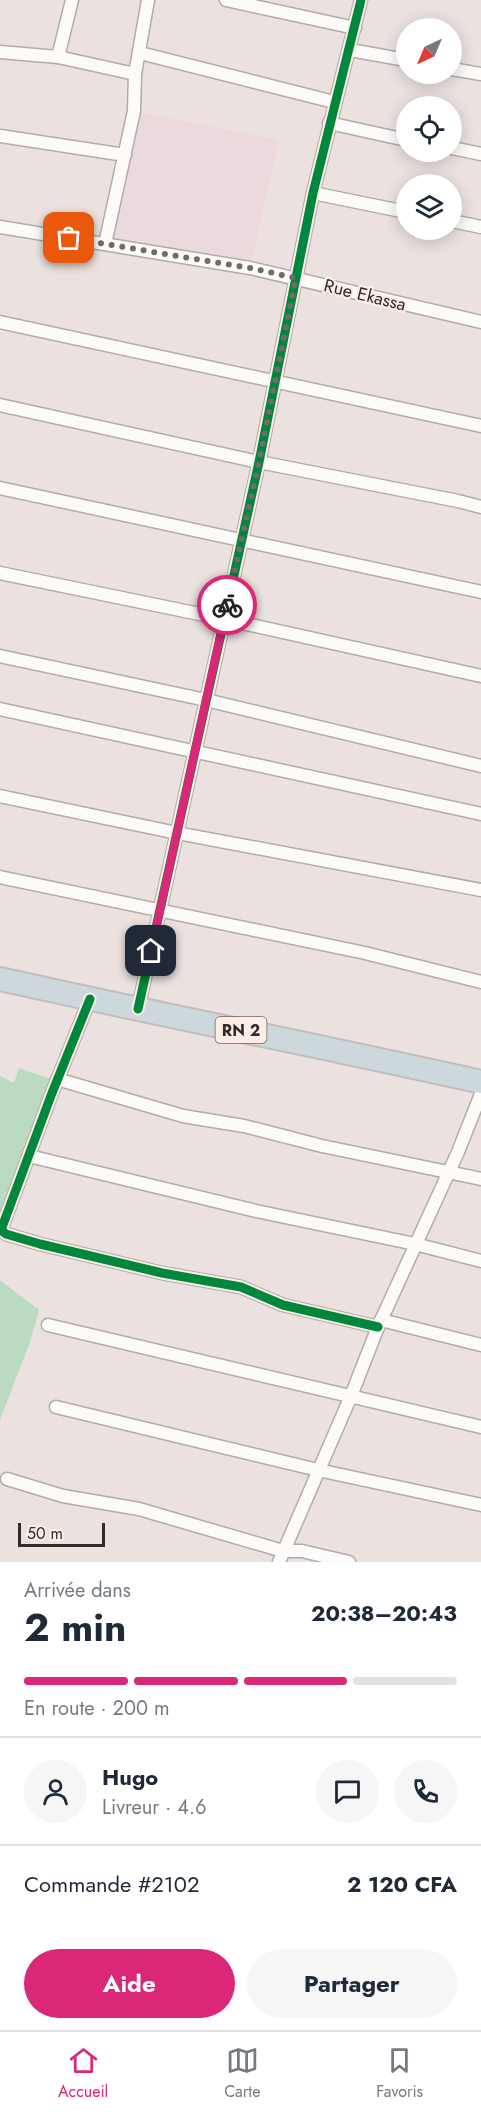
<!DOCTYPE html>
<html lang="fr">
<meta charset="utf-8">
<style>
body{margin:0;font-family:Jost,sans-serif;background:#f6f6f7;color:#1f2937;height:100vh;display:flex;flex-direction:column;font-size:22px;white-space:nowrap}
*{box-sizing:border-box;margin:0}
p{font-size:20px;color:#747a83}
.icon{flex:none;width:33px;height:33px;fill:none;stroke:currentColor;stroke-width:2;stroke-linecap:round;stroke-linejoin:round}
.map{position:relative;height:1562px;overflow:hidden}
.drawer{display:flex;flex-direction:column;background:#fff;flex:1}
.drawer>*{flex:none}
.needle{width:39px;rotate:224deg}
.fabs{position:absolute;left:396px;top:18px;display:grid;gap:12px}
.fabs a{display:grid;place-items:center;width:66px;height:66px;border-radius:50%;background:#fff;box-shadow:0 3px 15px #0003;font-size:30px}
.scale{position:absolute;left:18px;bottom:15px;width:87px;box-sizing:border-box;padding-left:6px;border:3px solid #312b28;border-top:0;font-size:16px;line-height:21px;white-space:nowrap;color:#312b28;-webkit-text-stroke:4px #feede6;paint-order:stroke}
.pin{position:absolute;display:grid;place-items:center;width:51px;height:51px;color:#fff;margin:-26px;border-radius:12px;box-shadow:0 3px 9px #0006}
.courier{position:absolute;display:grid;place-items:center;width:60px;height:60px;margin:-30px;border:4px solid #db2777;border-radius:50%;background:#fff;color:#222;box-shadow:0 2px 8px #0007}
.head em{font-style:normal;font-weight:700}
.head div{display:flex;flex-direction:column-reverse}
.head{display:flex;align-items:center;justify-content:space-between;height:102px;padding:0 24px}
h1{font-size:39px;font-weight:700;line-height:45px}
.bar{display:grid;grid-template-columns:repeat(4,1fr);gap:9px 6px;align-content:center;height:72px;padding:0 24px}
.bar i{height:8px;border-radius:4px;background:#e0e1e3}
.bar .active{background:#db2777}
.bar p{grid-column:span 4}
.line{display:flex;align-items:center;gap:15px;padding:0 24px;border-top:2px solid #e0e1e3}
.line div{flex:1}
.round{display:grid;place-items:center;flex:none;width:63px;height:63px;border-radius:32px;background:#f6f6f7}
.cta{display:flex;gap:12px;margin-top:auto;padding:12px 24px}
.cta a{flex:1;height:69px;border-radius:36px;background:#db2777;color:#fff;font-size:24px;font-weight:700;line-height:69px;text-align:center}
.cta a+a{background:#f6f6f7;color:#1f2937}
.dock{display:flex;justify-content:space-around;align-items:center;height:84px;border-top:2px solid #e0e1e3;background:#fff;font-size:16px;color:#747a83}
.dock a{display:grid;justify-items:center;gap:3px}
.dock .active{color:#db2777}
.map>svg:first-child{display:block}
</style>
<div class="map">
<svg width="481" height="1562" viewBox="0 0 481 1562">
<rect width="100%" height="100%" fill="#ebe2df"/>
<path fill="#ebd9dd" d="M 134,111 L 279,140 L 250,268 L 105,244 Z"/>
<g fill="#badac1">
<path d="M 19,1068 L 54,1080 L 0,1213 L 0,1076 L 14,1083 Z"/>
<path d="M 0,1280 L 39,1310 L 30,1342 L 0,1420 Z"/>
</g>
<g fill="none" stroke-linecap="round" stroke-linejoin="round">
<g stroke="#b2aba9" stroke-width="15">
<g id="street">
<path d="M 226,0 L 355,28"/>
<path d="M 350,50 L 406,60"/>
<path d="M 0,52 L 58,57 L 135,74"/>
<path d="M 140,53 L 334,102"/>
<path d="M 58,57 L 72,0"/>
<path d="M 452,69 L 481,74"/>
<path d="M 329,123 L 406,140"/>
<path d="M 0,136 L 125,155"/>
<path d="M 452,148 L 481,154"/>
<path d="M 313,193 L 406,212"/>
<path d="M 452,221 L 481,227"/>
<path d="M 0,227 L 250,268 L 481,322"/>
<path d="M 105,244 L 134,111 L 135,74 L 148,0"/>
<path d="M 0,322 L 481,426"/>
<path d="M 0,405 L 259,462 L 458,501 L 481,507"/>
<path d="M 0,488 L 481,592"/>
<path d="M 0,573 L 224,619 L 481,676"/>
<path d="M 0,656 L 206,700 L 481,766"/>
<path d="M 0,709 L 481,814"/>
<path d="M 0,796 L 177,833 L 481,890"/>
<path d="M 0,877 L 365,953 L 481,982"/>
<path d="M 90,999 L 52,1093 L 1,1230 L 6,1234 L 40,1244 L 162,1273 L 241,1287 L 283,1305 L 378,1327"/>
<path d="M 138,1009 L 259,462 L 313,193 L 361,0"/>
<path d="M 57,1079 L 183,1116 L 244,1126 L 322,1146 L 481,1179"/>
<path d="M 29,1156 L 256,1211 L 415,1244 L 481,1261"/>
<path d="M 381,1320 L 481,1345"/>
<path d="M 48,1325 L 481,1427"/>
<path d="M 56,1407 L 318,1470 L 481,1505"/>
<path d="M 7,1479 L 63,1496 L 139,1509 L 283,1551 L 302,1551 L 349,1562"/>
<path d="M 279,1562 L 351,1396 L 378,1327 L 458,1152 L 481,1094"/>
</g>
</g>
<g stroke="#c3bebd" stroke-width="26">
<path id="highway" d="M 0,979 C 160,1015 321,1046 481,1082"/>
</g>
<use href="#street" stroke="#fcfbfa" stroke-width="12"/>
<use href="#highway" stroke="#ccd8dc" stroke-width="22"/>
<g stroke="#feede6" stroke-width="13">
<g id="cycleway">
<path d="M 90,999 L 52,1093 L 1,1230 L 6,1234 L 40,1244 L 162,1273 L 241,1287 L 283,1305 L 378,1327"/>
<path d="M 138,1009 L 259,462 L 313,193 L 361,0"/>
</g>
</g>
<use href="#cycleway" stroke="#00873e" stroke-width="9"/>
</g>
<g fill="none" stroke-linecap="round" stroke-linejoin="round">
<path stroke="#726b68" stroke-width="6" stroke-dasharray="0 10.8" d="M 69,238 L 250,268 L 296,278 L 259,462 L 227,605"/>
<path stroke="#db2777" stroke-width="8" d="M 151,951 L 227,605"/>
</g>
<g text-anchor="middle" stroke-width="4.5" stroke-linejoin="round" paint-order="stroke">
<rect fill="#feede6" stroke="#6e6561" stroke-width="1.5" x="215.5" y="1017" width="51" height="26" rx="4.5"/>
<g font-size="16" font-weight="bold" fill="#312b28">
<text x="241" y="1036">RN 2</text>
</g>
<g font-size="18" fill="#312b28" stroke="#feede6">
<text transform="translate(365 295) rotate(14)" y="6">Rue Ekassa</text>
</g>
</g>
</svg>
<div class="fabs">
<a><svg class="needle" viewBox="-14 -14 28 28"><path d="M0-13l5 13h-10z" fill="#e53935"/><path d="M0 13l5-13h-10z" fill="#747a83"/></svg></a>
<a><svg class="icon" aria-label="locate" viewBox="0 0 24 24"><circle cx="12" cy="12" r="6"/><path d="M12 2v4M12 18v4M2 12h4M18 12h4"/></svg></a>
<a><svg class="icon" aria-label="layers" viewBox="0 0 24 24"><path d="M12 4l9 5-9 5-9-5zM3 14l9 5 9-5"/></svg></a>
</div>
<div class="scale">50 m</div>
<div class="pin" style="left:69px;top:238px;background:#ea580c"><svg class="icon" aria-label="bag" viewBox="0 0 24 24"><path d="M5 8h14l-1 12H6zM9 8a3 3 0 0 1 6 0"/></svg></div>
<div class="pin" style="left:151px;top:951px;background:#1f2937"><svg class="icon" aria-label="home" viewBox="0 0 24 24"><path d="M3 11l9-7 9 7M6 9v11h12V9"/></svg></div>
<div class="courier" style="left:227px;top:605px"><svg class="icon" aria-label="bike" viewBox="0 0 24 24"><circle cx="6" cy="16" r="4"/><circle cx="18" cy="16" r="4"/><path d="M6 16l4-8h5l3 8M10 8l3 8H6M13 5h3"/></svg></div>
</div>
<section class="drawer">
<div class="head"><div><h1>2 min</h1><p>Arrivée dans</p></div><em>20:38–20:43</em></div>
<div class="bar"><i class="active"></i><i class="active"></i><i class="active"></i><i></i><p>En route · 200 m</p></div>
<div class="line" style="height:108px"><a class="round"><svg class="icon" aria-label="person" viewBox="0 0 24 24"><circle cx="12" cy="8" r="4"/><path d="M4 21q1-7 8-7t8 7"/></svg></a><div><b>Hugo</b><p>Livreur · 4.6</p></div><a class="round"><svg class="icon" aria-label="chat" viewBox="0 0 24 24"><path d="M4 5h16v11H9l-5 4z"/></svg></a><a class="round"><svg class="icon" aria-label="phone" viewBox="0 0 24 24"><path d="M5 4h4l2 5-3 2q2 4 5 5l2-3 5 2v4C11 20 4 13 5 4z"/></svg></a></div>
<div class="line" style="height:78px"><div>Commande #2102</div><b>2 120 CFA</b></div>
<div class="cta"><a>Aide</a><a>Partager</a></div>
</section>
<nav class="dock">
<a class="active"><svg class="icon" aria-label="home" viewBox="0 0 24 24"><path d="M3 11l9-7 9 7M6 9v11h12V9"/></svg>Accueil</a>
<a><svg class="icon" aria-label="map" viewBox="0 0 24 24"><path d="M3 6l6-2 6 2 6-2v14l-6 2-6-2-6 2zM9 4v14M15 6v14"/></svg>Carte</a>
<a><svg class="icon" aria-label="saved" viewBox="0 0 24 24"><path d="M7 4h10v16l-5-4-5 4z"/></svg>Favoris</a>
</nav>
